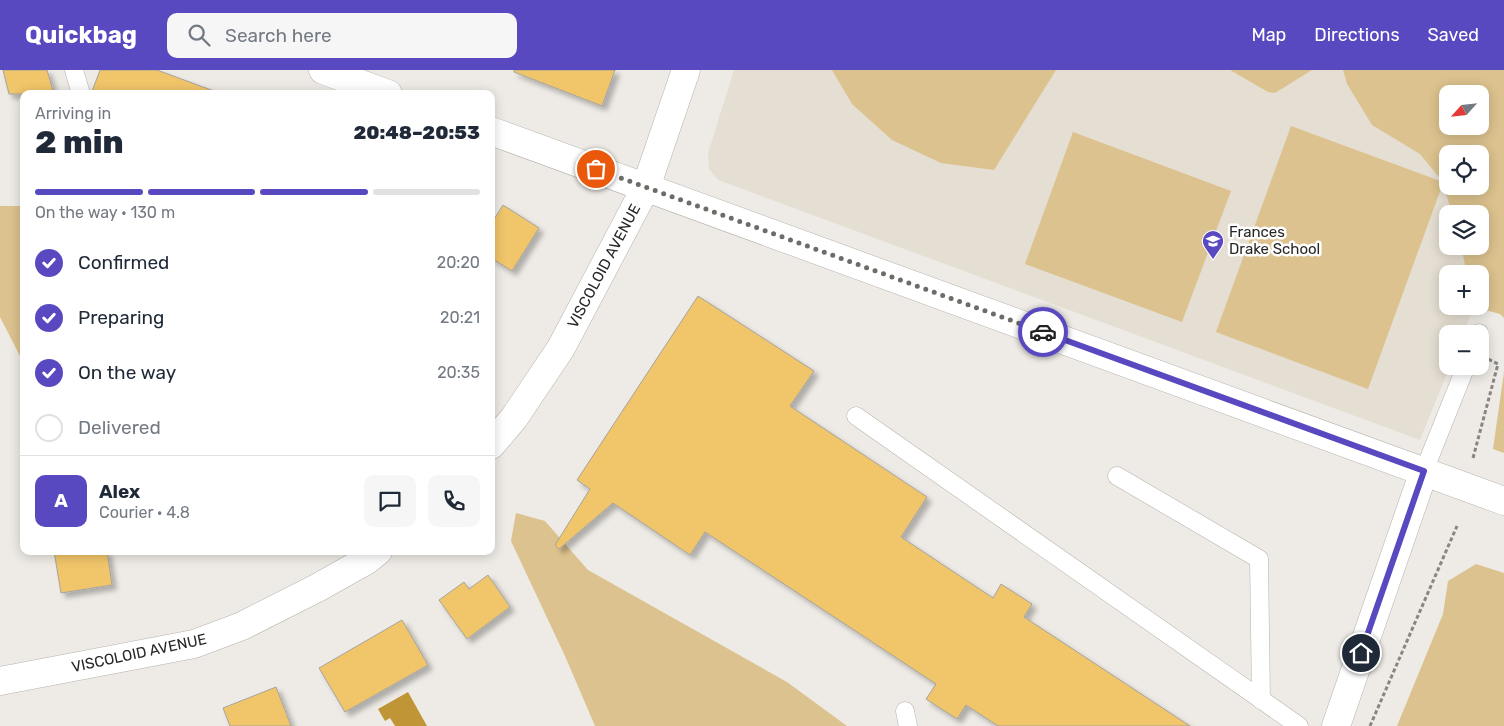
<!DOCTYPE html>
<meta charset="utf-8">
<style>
body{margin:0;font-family:Rubik,sans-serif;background:#f6f6f7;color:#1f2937;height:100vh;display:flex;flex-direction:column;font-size:19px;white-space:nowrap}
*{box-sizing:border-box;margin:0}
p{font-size:16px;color:#747a83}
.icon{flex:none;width:28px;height:28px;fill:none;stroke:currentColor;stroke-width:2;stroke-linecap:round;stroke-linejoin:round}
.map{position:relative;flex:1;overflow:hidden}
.sheet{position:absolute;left:20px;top:20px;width:475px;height:465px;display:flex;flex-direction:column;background:#fff;border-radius:10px;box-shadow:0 2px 12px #0003}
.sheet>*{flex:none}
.needle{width:32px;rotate:243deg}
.fabs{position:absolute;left:1439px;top:15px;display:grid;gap:10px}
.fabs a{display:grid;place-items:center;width:50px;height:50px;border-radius:10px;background:#fff;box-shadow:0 2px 12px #0003;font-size:25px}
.pin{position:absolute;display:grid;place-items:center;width:42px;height:42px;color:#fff;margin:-21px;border:2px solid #fff;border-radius:50%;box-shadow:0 1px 5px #0007}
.courier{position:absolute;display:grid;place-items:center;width:50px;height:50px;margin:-25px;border:4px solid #5849c1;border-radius:50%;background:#fff;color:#222;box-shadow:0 1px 6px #0007}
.headline em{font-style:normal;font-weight:800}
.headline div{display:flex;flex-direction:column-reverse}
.headline{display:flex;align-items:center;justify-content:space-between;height:85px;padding:0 15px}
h1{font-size:32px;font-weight:800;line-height:38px}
.bar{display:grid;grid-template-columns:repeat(4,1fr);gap:8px 5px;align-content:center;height:60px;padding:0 15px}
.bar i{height:6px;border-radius:4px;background:#e0e1e3}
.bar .active{background:#5849c1}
.bar p{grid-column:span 4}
.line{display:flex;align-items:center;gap:12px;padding:0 15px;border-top:1px solid #e0e1e3}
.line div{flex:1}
.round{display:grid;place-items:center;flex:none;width:52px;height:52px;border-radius:10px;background:#f6f6f7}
ol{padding:0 15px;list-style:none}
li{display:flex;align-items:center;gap:15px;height:55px}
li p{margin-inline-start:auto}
li .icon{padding:5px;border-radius:50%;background:#5849c1;color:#fff;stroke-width:4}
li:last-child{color:#747a83}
li i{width:28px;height:28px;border:2px solid #e0e1e3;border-radius:50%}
header{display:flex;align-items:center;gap:30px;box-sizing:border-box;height:70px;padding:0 25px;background:#5849c1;color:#fff}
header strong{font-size:24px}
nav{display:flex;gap:28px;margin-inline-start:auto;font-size:18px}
.search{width:350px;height:45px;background:#f6f6f7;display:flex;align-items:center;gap:12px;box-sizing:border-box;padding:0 18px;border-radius:10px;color:#747a83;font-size:19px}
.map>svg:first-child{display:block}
</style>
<header>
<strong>Quickbag</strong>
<div class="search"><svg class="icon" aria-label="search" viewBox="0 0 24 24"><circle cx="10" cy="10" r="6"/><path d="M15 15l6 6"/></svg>Search here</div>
<nav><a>Map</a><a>Directions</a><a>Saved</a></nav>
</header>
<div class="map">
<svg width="1504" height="656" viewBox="0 0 1504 656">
<defs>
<filter id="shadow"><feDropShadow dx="4.5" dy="4.5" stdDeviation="2.5" flood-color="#0004"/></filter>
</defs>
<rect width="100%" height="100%" fill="#eeebe6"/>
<path fill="#e5ded2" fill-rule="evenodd" d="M 734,0 L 1504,0 L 1480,204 L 1448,204 L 1448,236 L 1474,236 L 1463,264 L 1448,264 L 1448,296 L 1450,296 L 1420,370 L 718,110 L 709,99 L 708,83 ZM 1448,24 L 1480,24 L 1480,56 L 1448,56 ZM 1448,84 L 1480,84 L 1480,116 L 1448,116 ZM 1448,144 L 1480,144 L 1480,176 L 1448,176 Z"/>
<g fill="#dcc28e" fill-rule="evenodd">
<path d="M 832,0 L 1056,0 L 994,100 L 941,93 L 892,70 L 852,34 Z"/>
<path d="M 1230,0 L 1312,0 L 1275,23 L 1268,22 Z"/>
<path d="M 1343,0 L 1504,0 L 1504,248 L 1500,244 L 1474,237 L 1480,236 L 1480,204 L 1467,204 L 1461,176 L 1480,176 L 1480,144 L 1452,144 L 1443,113 L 1368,319 L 1216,262 L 1291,56 L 1443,112 L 1420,84 L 1372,55 L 1347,14 ZM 1448,24 L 1480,24 L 1480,56 L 1448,56 ZM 1448,84 L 1480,84 L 1480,116 L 1448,116 Z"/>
<path d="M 1073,62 L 1231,121 L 1182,252 L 1025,194 Z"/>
<path d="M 0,136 L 24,136 L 24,294 L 0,247 Z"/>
<path d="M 1504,302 L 1504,383 L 1493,379 Z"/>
<path d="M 516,443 L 545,451 L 588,500 L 787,612 L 847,656 L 595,656 L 565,586 L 511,471 Z"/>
<path d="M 1476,494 L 1504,503 L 1504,656 L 1397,656 L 1443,544 L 1448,511 Z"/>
</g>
<path fill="#bf9535" d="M 408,622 L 427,656 L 395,656 L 390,648 L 385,651 L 378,639 Z"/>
<g fill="#f1c569" stroke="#a5a39e" filter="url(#shadow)">
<path d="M 3,0 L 47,0 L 54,24 L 9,24 Z"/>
<path d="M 100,0 L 157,0 L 214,21 L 214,24 L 91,24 Z"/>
<path d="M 514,0 L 615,0 L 602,36 L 514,2 Z"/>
<path d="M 503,135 L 539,158 L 512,201 L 491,188 L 491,154 Z"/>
<path d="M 698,226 L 814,301 L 790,336 L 927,427 L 901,467 L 993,528 L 1001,514 L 1032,534 L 1024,547 L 1190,656 L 998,656 L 966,635 L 957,649 L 926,629 L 936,614 L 705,462 L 690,485 L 613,433 L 559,479 L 555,475 L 590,419 L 577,410 Z"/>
<path d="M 54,481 L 107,481 L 112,515 L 61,523 Z"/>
<path d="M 488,505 L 510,537 L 467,569 L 439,530 L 464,512 L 469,519 Z"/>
<path d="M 402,550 L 428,595 L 345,642 L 319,598 Z"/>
<path d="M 276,617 L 291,656 L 230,656 L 223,638 Z"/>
</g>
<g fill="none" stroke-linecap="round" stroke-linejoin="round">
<g stroke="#b6b3ae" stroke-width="19">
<g id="service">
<path d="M 74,0 L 81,24"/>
<path d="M 1479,264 L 1479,263"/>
<path d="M 856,346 L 1299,656"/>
<path d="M 1424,401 L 1466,296"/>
<path d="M 1117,406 L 1259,489 L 1261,630"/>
<path d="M 905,641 L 908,656"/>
</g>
</g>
<g stroke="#b6b3ae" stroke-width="29">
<g id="minor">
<path d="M 323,0 L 388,24"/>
<path d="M 491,61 L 1504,431"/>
<path d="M 1336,656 L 1424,401"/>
</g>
</g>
<g stroke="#b6b3ae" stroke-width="29">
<g id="secondary">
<path d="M 491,375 L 514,348 L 561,278 L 646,117 L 686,0"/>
<path d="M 0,611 L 194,574 L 242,556 L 317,518 L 367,490 L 378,481"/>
</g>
</g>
<g stroke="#888683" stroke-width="3" stroke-dasharray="4 2.5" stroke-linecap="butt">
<path d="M 1473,388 L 1498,294 L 1488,289"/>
<path d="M 1370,656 L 1457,456"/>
</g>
<use href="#service" stroke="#fff" stroke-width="18"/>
<use href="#minor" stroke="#fff" stroke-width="28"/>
<use href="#secondary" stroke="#fff" stroke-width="28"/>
</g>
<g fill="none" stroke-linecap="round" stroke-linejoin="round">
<path stroke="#6d6c69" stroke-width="5" stroke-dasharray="0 9" d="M 596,99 L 1043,262"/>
<path stroke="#5849c1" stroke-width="6" d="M 1043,262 L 1424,401 L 1361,583"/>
</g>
<defs>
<g id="school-pin" transform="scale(1.125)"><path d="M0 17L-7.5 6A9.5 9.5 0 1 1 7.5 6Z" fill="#5849c1" stroke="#fff"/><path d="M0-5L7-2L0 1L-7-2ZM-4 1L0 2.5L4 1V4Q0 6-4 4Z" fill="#fff"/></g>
</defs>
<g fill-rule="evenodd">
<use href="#school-pin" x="1213" y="171"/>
</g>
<g text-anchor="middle" stroke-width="5" stroke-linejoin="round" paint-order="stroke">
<g font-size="15" fill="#282725" stroke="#fff" text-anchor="start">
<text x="1229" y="167">Frances<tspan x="1229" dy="17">Drake School</tspan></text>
</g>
<g font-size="15" fill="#282725" stroke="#fff">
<text transform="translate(604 196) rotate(-62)" y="5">VISCOLOID AVENUE</text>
<text transform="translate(139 583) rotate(-12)" y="5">VISCOLOID AVENUE</text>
</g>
</g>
</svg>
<div class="fabs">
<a><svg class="needle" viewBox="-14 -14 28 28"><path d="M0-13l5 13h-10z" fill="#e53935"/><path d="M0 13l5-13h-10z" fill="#747a83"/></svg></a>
<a><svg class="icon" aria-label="locate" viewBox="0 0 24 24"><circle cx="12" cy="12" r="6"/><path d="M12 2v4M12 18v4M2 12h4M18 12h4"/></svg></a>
<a><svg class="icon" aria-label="layers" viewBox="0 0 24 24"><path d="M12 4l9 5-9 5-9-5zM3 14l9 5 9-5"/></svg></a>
<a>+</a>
<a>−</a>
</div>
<div class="pin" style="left:596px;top:99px;background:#ea580c"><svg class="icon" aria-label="bag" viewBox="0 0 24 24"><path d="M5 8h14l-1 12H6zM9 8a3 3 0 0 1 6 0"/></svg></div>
<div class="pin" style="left:1361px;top:583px;background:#1f2937"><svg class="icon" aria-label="home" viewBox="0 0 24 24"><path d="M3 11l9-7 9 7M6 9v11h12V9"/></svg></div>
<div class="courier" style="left:1043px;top:262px"><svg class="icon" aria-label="car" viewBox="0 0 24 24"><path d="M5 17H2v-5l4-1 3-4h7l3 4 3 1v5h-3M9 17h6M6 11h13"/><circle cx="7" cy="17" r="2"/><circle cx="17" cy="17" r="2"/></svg></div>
<section class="sheet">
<div class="headline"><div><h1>2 min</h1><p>Arriving in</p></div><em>20:48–20:53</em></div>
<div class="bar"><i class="active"></i><i class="active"></i><i class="active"></i><i></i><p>On the way · 130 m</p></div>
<ol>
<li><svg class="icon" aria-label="check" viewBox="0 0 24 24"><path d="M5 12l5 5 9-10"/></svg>Confirmed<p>20:20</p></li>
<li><svg class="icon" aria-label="check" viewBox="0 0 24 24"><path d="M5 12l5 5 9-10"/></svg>Preparing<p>20:21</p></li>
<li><svg class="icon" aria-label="check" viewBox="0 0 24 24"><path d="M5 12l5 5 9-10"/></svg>On the way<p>20:35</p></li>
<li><i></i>Delivered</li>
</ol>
<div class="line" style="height:90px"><b class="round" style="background:#5849c1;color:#fff">A</b><div><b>Alex</b><p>Courier · 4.8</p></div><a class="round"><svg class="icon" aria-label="chat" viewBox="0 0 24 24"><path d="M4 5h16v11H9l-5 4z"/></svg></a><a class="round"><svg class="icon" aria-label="phone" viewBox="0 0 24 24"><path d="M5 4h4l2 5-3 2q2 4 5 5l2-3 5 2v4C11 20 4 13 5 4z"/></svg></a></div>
</section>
</div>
